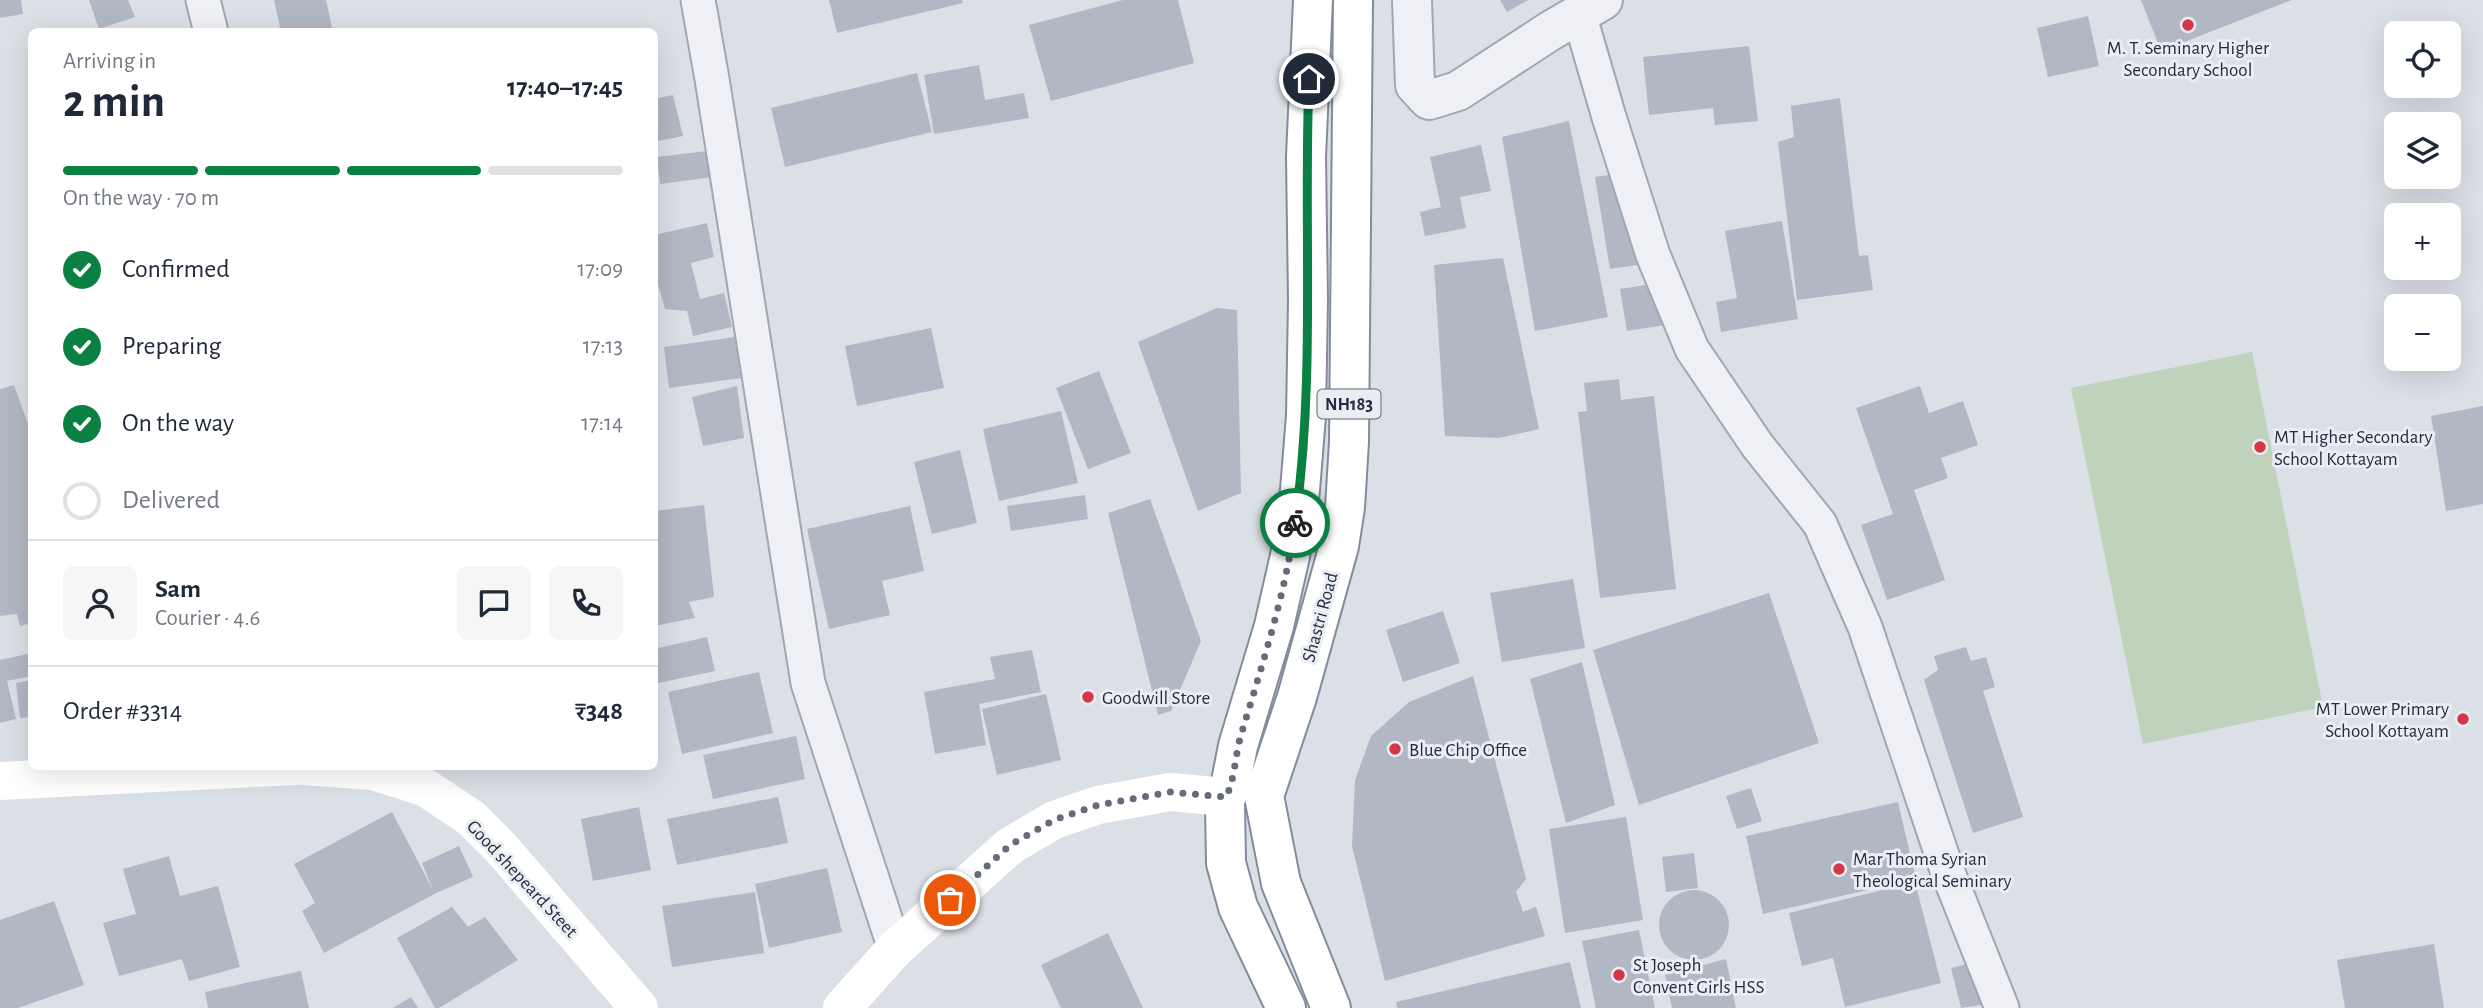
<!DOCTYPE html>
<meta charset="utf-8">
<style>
body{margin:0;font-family:"Alegreya Sans",sans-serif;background:#f6f6f7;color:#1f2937;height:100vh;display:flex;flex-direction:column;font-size:26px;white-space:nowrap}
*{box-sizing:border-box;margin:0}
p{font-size:23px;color:#747a83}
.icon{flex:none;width:38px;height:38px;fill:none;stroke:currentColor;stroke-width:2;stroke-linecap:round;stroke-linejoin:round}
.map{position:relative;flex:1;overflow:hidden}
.panel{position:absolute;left:28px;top:28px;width:630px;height:742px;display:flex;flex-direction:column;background:#fff;border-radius:10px;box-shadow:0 7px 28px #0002}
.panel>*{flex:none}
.controls{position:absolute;left:2384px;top:21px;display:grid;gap:14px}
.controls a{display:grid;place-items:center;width:77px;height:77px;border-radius:10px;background:#fff;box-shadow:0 7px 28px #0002;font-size:35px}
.pin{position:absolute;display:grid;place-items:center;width:60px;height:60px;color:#fff;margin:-30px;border:4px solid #fff;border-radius:50%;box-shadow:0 2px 7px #0007}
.courier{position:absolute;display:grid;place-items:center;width:70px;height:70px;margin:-35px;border:5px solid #0b8043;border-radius:50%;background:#fff;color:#222;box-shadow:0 2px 9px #0007}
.head em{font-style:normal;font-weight:700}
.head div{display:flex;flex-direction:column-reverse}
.head{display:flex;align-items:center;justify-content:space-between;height:119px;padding:0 35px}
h1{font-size:46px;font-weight:700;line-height:52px}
.bar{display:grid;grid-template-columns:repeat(4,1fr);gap:10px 7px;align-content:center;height:84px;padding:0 35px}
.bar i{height:9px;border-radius:5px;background:#e0e1e3}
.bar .active{background:#0b8043}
.bar p{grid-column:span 4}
.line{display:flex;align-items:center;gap:18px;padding:0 35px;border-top:2px solid #e0e1e3}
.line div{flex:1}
.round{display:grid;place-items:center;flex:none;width:74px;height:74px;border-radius:10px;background:#f6f6f7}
ol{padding:0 35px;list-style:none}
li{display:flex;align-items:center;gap:21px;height:77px}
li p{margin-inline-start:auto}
li .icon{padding:7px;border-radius:50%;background:#0b8043;color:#fff;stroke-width:4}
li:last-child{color:#747a83}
li i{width:38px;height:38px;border:4px solid #e0e1e3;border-radius:50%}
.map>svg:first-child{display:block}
</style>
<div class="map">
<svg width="2483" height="1008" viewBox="0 0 2483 1008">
<rect width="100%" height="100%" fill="#dbdfe6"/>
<path fill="#c0d1bc" d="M 2252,352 L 2323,707 L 2143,744 L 2071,388 Z"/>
<g fill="#b2b8c3">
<path d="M 0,0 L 21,0 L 23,14 L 0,18 Z"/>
<path d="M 89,0 L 128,0 L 135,17 L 99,29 Z"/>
<path d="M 274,0 L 326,0 L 333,32 L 281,32 Z"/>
<path d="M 829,0 L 962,0 L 963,3 L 837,33 Z"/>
<path d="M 1123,0 L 1178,0 L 1194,63 L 1051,101 L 1029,25 Z"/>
<path d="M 1500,0 L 1528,0 L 1507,12 Z"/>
<path d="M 2141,0 L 2292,0 L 2161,51 Z"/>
<path d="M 2088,16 L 2099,66 L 2048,77 L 2037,28 Z"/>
<path d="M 1749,46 L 1758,121 L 1715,125 L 1713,108 L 1649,115 L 1643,57 Z"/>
<path d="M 979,65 L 985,100 L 1024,93 L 1029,118 L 934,134 L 924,75 Z"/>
<path d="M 917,73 L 932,132 L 785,167 L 771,108 Z"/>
<path d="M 673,95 L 683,136 L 654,142 L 654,99 Z"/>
<path d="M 1840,98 L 1859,256 L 1868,255 L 1873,290 L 1797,300 L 1778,142 L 1794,137 L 1791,106 Z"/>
<path d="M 1569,121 L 1608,317 L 1535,331 L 1502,137 Z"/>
<path d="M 1481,145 L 1491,191 L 1460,197 L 1466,228 L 1425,236 L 1420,212 L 1441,207 L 1430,157 Z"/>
<path d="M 707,151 L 713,177 L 660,184 L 657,157 Z"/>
<path d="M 1642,170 L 1657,262 L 1610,269 L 1595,177 Z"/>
<path d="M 1782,221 L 1798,319 L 1721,332 L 1716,302 L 1737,298 L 1725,231 Z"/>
<path d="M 707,223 L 714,257 L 691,263 L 700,299 L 724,293 L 732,327 L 693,336 L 687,311 L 665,309 L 654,270 L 654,235 Z"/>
<path d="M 1503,258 L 1539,429 L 1499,438 L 1445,436 L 1434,265 Z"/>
<path d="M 1665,282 L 1672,324 L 1627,331 L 1620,289 Z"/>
<path d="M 1217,308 L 1237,310 L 1241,493 L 1198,511 L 1138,342 Z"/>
<path d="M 931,328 L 944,388 L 857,406 L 845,346 Z"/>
<path d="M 735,337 L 741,378 L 669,388 L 664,347 Z"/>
<path d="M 1099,371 L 1131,453 L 1088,469 L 1056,388 Z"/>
<path d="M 1619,379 L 1621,400 L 1654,396 L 1676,589 L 1600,598 L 1578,412 L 1587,411 L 1584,383 Z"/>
<path d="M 14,385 L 32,435 L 32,623 L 20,626 L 17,614 L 0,616 L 0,389 Z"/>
<path d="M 737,386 L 744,438 L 703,446 L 692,397 Z"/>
<path d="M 1920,386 L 1929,413 L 1963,401 L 1978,445 L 1941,458 L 1948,478 L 1914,490 L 1945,580 L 1887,600 L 1861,525 L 1893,514 L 1856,408 Z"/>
<path d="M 2483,406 L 2483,504 L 2446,511 L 2431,416 Z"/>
<path d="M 1061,411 L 1078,483 L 999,501 L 983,429 Z"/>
<path d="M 960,450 L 977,523 L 932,534 L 914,462 Z"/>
<path d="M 1085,495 L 1088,519 L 1011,531 L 1007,506 Z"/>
<path d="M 1150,499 L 1201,641 L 1171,711 L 1158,715 L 1108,513 Z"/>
<path d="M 704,505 L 714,597 L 689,602 L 695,618 L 654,626 L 654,511 Z"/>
<path d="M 910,506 L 924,571 L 882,581 L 890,615 L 829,629 L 807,529 Z"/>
<path d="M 1573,579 L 1585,648 L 1502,662 L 1490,593 Z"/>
<path d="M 1769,593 L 1819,743 L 1639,805 L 1593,650 Z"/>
<path d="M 1443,611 L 1460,663 L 1403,682 L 1386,630 Z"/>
<path d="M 707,637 L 715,671 L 654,684 L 654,649 Z"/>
<path d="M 1966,647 L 1971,661 L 1986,657 L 1995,687 L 1983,691 L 2023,817 L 1973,833 L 1924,680 L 1938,670 L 1934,656 Z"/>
<path d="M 1032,650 L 1041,692 L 979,704 L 986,745 L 935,754 L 924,692 L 995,679 L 990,657 Z"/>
<path d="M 32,653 L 32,676 L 7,681 L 16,719 L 0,723 L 0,660 Z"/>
<path d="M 1582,662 L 1615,805 L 1566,823 L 1530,679 Z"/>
<path d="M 759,672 L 773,733 L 682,754 L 668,692 Z"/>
<path d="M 1473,676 L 1526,879 L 1516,892 L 1523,912 L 1536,907 L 1545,936 L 1385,981 L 1352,846 L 1355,780 L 1371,736 L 1409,702 Z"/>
<path d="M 32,680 L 32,717 L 20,718 L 16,683 Z"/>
<path d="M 1046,694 L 1061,760 L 997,775 L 982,709 Z"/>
<path d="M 796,736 L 805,779 L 713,799 L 703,755 Z"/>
<path d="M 1751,788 L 1762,821 L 1737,829 L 1726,796 Z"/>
<path d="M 778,797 L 788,843 L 677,865 L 667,819 Z"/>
<path d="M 1898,802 L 1916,879 L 1763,914 L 1746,836 Z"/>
<path d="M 639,807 L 651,870 L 593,881 L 581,819 Z"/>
<path d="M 392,812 L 433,890 L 422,863 L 459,846 L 473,877 L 436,893 L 324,953 L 302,911 L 315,903 L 294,864 Z"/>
<path d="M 1626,817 L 1643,920 L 1565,933 L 1549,829 Z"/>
<path d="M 1694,853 L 1698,888 L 1666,892 L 1662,857 Z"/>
<path d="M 169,856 L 180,896 L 218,886 L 240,967 L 189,981 L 182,959 L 119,976 L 103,923 L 136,914 L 123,869 Z"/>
<path d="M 827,868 L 842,932 L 769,948 L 755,884 Z"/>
<path d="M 1915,882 L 1941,983 L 1845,1007 L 1833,958 L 1802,966 L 1789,913 Z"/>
<circle cx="1694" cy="925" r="35"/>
<path d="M 755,892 L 764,953 L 672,967 L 662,906 Z"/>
<path d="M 54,901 L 84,985 L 18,1008 L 0,1008 L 0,920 Z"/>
<path d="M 452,907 L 468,927 L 485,917 L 518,960 L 439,1008 L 435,1008 L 397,938 Z"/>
<path d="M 1639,930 L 1655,1008 L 1596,1008 L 1582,941 Z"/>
<path d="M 1108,933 L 1143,1008 L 1061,1008 L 1041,965 Z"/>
<path d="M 2434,944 L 2444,1008 L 2345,1008 L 2337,960 Z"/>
<path d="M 1726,959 L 1736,1008 L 1672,1008 L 1665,975 Z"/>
<path d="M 1570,962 L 1581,1008 L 1397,1008 L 1396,1002 Z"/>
<path d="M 1970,963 L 1981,1005 L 1961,1008 L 1951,968 Z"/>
<path d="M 301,971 L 309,1008 L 208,1008 L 205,992 Z"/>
<path d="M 411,997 L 418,1008 L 393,1008 Z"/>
</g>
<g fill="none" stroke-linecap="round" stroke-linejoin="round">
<g stroke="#a1a6b0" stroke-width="37">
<g id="minor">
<path d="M 203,0 L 211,32"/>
<path d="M 698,0 L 712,79 L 808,683 L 895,949"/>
<path d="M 1579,14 L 1609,117 L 1653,255 L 1692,349 L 1757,445 L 1820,524 L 1865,627 L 1947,870 L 2002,1008"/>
</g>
</g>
<g stroke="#a1a6b0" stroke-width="42">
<path id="tertiary" d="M 1412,0 L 1415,85 L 1429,100 L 1458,91 L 1550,31 L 1603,0"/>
</g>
<g stroke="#828c9e" stroke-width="42">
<g id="trunk">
<path d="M 1229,792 L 1238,746 L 1274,626 L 1290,556 L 1300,490 L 1306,416 L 1308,300 L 1306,157 L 1313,0"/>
<path d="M 1225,804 L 1226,863 L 1238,907 L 1286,1008"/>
<path d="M 1331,1008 L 1281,883 L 1264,796 L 1297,697 L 1339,546 L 1345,507 L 1349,442 L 1353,0"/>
</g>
</g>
<use href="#minor" stroke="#eef0f5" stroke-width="33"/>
<use href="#tertiary" stroke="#eef0f5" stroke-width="38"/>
<g stroke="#fff" stroke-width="38">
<path d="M 304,766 L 373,771 L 426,788 L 471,818 L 501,848 L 639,1008"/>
<path d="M 0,781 L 295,766"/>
<path d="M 842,1008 L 895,949 L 1010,846 L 1054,820 L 1098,805 L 1170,792 L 1226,797"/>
</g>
<use href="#trunk" stroke="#fff" stroke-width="38"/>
</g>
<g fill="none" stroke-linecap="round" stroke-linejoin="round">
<path stroke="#656b78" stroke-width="7" stroke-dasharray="0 12.6" d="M 950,900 L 1010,845 L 1054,820 L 1098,805 L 1170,792 L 1226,797 C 1235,779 1235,755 1241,735 C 1262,665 1285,596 1295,523"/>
<path stroke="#0b8043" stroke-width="9" d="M 1295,523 C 1316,376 1303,227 1309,79"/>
</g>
<g fill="#d33848" stroke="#eaeef4" stroke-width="2.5">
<circle cx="2188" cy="25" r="7"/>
<circle cx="2260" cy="447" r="7"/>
<circle cx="1088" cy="697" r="7"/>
<circle cx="2463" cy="719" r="7"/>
<circle cx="1395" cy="749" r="7"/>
<circle cx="1839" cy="869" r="7"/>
<circle cx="1619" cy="975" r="7"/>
</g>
<g text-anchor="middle" stroke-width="6" stroke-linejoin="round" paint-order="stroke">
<rect fill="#eaeef4" stroke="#606674" stroke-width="2" x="1317.5" y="389.5" width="63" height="29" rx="5"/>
<g font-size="18" font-weight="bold" fill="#252c3d">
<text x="1349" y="410">NH183</text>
</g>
<g font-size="19" fill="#252c3d" stroke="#eaeef4" text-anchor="start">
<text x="2188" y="54" text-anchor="middle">M. T. Seminary Higher<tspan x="2188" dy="22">Secondary School</tspan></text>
<text x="2274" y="443">MT Higher Secondary<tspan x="2274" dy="22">School Kottayam</tspan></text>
<text x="1102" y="704">Goodwill Store</text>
<text x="2449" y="715" text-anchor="end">MT Lower Primary<tspan x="2449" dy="22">School Kottayam</tspan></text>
<text x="1409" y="756">Blue Chip Office</text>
<text x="1853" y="865">Mar Thoma Syrian<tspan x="1853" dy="22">Theological Seminary</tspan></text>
<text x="1633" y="971">St Joseph<tspan x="1633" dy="22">Convent Girls HSS</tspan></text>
</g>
<g font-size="19" fill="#252c3d" stroke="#eaeef4">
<text transform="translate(1319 617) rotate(-75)" y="7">Shastri Road</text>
<text transform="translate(523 878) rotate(47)" y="7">Good shepeard Steet</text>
</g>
</g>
</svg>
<div class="controls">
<a><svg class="icon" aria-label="locate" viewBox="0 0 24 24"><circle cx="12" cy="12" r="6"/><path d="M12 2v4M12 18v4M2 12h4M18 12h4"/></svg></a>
<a><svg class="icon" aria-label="layers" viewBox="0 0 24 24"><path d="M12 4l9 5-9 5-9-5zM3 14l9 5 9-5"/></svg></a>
<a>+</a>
<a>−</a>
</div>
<div class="pin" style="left:950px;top:900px;background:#ea580c"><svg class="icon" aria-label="bag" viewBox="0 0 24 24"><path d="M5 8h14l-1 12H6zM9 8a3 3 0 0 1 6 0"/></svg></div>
<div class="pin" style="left:1309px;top:79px;background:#1f2937"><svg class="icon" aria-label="home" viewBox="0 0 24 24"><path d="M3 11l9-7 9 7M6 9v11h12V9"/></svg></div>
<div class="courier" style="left:1295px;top:523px"><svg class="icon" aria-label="bike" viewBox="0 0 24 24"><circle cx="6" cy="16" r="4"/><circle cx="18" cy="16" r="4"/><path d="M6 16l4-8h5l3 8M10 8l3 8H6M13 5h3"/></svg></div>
<section class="panel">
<div class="head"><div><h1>2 min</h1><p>Arriving in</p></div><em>17:40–17:45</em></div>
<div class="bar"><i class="active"></i><i class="active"></i><i class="active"></i><i></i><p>On the way · 70 m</p></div>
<ol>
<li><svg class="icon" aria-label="check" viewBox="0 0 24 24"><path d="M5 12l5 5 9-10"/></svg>Confirmed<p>17:09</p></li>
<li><svg class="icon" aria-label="check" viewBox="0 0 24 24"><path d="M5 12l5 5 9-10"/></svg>Preparing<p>17:13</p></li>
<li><svg class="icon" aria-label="check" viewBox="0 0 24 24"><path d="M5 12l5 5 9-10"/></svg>On the way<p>17:14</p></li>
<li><i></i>Delivered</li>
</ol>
<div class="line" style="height:126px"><a class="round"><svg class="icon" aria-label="person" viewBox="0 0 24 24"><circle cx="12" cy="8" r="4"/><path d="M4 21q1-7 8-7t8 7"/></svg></a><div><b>Sam</b><p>Courier · 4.6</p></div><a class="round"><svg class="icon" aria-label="chat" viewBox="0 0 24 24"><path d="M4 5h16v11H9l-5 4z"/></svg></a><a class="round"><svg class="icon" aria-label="phone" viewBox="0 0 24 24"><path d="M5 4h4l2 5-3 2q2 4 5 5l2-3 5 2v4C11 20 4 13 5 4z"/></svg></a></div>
<div class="line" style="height:91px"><div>Order #3314</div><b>₹348</b></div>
</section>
</div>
